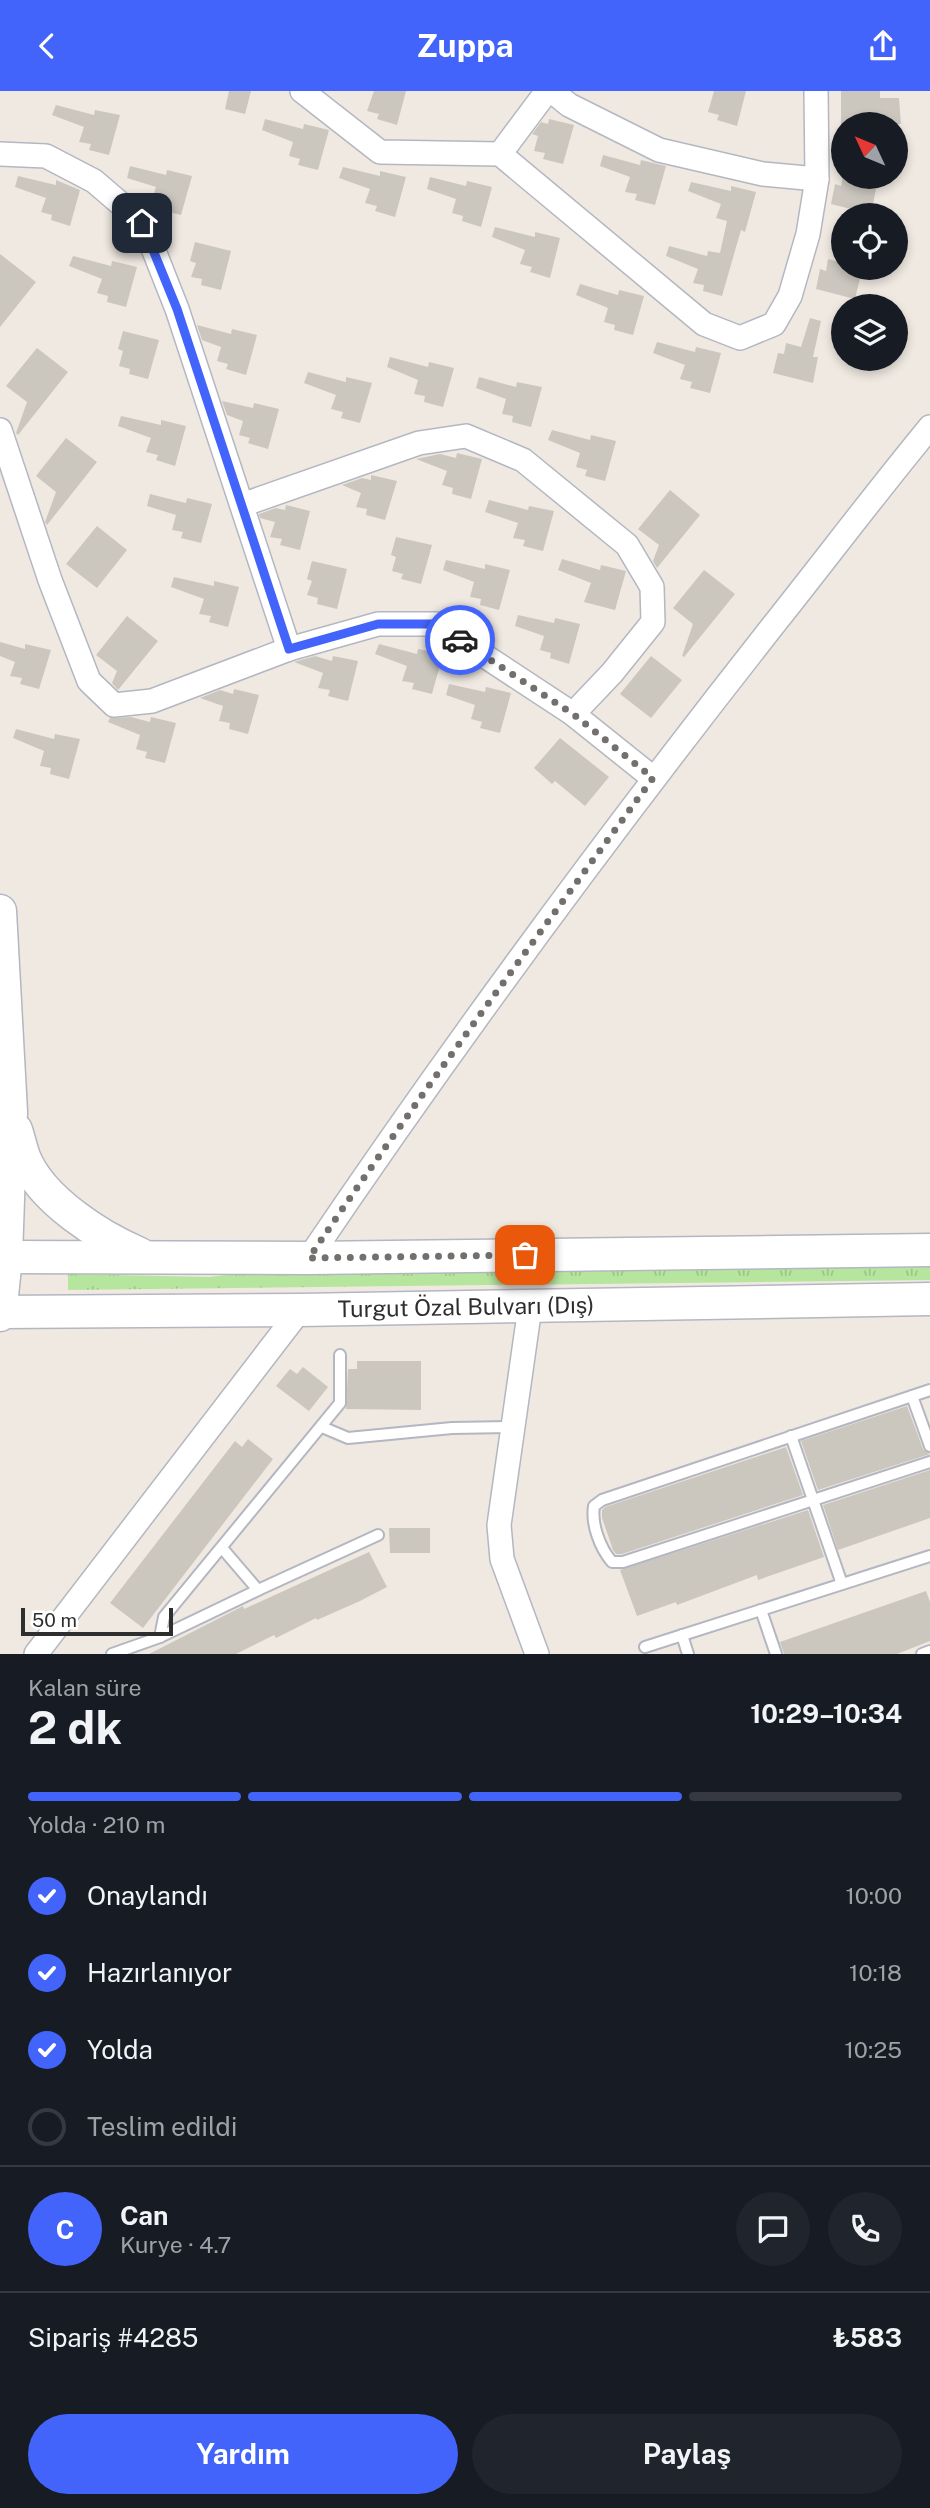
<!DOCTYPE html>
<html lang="tr">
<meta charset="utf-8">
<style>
body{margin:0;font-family:"Public Sans",sans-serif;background:#20242c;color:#f1f3f6;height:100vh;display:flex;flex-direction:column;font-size:26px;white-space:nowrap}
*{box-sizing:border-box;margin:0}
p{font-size:23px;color:#9ea1a6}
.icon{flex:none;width:38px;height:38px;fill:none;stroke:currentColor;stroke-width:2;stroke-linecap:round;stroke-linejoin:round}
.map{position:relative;height:1563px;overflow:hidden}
.details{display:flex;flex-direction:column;background:#171b24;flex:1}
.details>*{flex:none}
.needle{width:46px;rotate:314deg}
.buttons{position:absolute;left:831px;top:21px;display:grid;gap:14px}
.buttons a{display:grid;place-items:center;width:77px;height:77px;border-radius:50%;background:#171b24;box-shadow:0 4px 10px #0003;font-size:35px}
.scale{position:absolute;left:21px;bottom:18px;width:152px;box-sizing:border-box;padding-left:7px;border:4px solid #2e2e2e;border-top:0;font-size:19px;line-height:24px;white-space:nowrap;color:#2e2e2e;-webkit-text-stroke:5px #fff;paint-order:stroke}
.pin{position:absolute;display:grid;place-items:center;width:60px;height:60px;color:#fff;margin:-30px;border-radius:14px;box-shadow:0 4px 10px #0006}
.courier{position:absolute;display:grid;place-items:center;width:70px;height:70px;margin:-35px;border:5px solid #4264fb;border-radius:50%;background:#fff;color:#222;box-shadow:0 2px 9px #0007}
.summary em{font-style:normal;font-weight:700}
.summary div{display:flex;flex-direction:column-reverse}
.summary{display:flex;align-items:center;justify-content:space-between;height:119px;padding:0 28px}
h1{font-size:46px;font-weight:700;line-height:52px}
.bar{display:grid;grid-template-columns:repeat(4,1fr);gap:10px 7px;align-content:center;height:84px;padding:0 28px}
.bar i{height:9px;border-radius:5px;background:#363941}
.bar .active{background:#4264fb}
.bar p{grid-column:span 4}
.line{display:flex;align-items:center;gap:18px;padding:0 28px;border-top:2px solid #363941}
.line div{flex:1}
.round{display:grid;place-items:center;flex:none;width:74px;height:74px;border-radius:37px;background:#20242c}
ol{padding:0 28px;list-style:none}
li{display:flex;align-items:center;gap:21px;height:77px}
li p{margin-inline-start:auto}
li .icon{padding:7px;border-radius:50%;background:#4264fb;color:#fff;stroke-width:4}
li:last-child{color:#9ea1a6}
li i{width:38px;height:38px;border:4px solid #363941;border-radius:50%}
.cta{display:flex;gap:14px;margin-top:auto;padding:14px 28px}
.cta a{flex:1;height:80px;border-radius:42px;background:#4264fb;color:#fff;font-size:28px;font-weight:700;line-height:80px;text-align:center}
.cta a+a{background:#20242c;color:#f1f3f6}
header{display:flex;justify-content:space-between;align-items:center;height:91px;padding:0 28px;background:#4264fb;color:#fff;font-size:32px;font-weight:700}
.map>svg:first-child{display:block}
</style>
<header><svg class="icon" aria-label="back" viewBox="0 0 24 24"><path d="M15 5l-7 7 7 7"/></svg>Zuppa<svg class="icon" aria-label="share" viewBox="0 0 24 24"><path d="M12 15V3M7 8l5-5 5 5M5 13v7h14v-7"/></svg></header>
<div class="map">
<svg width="930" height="1563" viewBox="0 0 930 1563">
<defs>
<pattern id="grass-tufts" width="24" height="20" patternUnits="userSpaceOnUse" patternTransform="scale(1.75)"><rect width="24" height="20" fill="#b6e59e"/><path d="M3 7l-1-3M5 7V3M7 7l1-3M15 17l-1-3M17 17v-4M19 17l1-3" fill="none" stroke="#9dc588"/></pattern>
</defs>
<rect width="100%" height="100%" fill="#efe9e1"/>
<path fill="url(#grass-tufts)" d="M 930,1171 L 930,1189 L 68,1199 L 68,1183 L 209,1186 L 264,1180 Z"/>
<g fill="#cbc7bf">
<path d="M 229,0 L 251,0 L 245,23 L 225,18 Z"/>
<path d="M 374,0 L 406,0 L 397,34 L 377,28 L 379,23 L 367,20 Z"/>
<path d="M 714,0 L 746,0 L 737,35 L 717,29 L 719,24 L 708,21 Z"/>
<path d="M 841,0 L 880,0 L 880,7 L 899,7 L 901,33 L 841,33 Z"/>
<path d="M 56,14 L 94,24 L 95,19 L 120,24 L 109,64 L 89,59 L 91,53 L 79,51 L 84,36 L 52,24 Z"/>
<path d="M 265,28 L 303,38 L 304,33 L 329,39 L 318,79 L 298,74 L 300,68 L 289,65 L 293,51 L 262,39 Z"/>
<path d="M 549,28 L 574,34 L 563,73 L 543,68 L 545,62 L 534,60 L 538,45 L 532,43 L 541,31 L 548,33 Z"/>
<path d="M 603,64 L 640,74 L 641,69 L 666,75 L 655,114 L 635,109 L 637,103 L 625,101 L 630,86 L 600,75 Z"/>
<path d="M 130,75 L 166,84 L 167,79 L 192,85 L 181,124 L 161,119 L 163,113 L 151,111 L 156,96 L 127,87 Z"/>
<path d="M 343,76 L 380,85 L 380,80 L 406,86 L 395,126 L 375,120 L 377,115 L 365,112 L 370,98 L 339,87 Z"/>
<path d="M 18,85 L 56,94 L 56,89 L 80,99 L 70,135 L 51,129 L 52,124 L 41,121 L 46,107 L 15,96 Z"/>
<path d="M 430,86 L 466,95 L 467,90 L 492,96 L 481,136 L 462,130 L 463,125 L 452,122 L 456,108 L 427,98 Z"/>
<path d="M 843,86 L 873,86 L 871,97 L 876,98 L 871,123 L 831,113 L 835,93 L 841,95 Z"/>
<path d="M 691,91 L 731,100 L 731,95 L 756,101 L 745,141 L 741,139 L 722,205 L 703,200 L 704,194 L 693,192 L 698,178 L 666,165 L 669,155 L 707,165 L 708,160 L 720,162 L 727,130 L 716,127 L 721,113 L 688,100 Z"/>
<path d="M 495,136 L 535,146 L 535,141 L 560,147 L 550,187 L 530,181 L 532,176 L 520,173 L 525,159 L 492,146 Z"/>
<path d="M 195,151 L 231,160 L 221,199 L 201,194 L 202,188 L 191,186 L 196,172 L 190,170 Z"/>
<path d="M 0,163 L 36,191 L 0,236 Z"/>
<path d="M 73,165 L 111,175 L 112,170 L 137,176 L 126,216 L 107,211 L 108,205 L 97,202 L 102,188 L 69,175 Z"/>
<path d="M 828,168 L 844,172 L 844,177 L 857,177 L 856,182 L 861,183 L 855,208 L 816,198 L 820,178 L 826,180 Z"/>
<path d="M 580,193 L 618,204 L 619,199 L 644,205 L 633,244 L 614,239 L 615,234 L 604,231 L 608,217 L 576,204 Z"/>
<path d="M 810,227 L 821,230 L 813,266 L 818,266 L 813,292 L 773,282 L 778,262 L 784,263 L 786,252 L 801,256 Z"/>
<path d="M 197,234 L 231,243 L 232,238 L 257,244 L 246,284 L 226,278 L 228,273 L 217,270 L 221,256 L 202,249 Z"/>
<path d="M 123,240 L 159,249 L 148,288 L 129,283 L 130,278 L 119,275 L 123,260 L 118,258 Z"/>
<path d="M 657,251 L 695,261 L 696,256 L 721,262 L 710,302 L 690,297 L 692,291 L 680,288 L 685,274 L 653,262 Z"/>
<path d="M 37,257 L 68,281 L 18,344 L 16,342 L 27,311 L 6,295 Z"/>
<path d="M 390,266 L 428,276 L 429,271 L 454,277 L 443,316 L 424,311 L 425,305 L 414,303 L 418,289 L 387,276 Z"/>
<path d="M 308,281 L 346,291 L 346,286 L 372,292 L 360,332 L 341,327 L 343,321 L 331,318 L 336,304 L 304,292 Z"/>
<path d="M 479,286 L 516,296 L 517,291 L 542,296 L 531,336 L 512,331 L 513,325 L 502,323 L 506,308 L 476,297 Z"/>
<path d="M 222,310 L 253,317 L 254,312 L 279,318 L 268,358 L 248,352 L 250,347 L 239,344 L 243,330 L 227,324 Z"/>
<path d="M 121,325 L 161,334 L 161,329 L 186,335 L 175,375 L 156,369 L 158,364 L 146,361 L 151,347 L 118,335 Z"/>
<path d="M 552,339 L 590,349 L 591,344 L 616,350 L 605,390 L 585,385 L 587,379 L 576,376 L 580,362 L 548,349 Z"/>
<path d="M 66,347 L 97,371 L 47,434 L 45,431 L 56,401 L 36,385 Z"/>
<path d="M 457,362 L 482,368 L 471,408 L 452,403 L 453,397 L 442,394 L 447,380 L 416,368 L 440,363 L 456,367 Z"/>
<path d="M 371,384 L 397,390 L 385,429 L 366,424 L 367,418 L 356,416 L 361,402 L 342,394 L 362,387 L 371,389 Z"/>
<path d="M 670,399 L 700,424 L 657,477 L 653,470 L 659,454 L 638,438 Z"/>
<path d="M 150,403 L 186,412 L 187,407 L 212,413 L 201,452 L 181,447 L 183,441 L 172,439 L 176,424 L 147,415 Z"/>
<path d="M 489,409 L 528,419 L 529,415 L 554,420 L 543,460 L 523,455 L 525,449 L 513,447 L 518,432 L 485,421 Z"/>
<path d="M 286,414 L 310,420 L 300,459 L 280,454 L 282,448 L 270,446 L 275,431 L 260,427 L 259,423 L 276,417 L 285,419 Z"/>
<path d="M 97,435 L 127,459 L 97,497 L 66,473 Z"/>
<path d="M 396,446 L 432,454 L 421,493 L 401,488 L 403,483 L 392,480 L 396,466 L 391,464 Z"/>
<path d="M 562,468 L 600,479 L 601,474 L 626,480 L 615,519 L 584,511 L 591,492 L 558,479 Z"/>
<path d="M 446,469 L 485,478 L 485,473 L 510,479 L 499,519 L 480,514 L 481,508 L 470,506 L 474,491 L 443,479 Z"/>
<path d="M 312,470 L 347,478 L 337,518 L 317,513 L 318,507 L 307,504 L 312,490 L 307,488 Z"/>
<path d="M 704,479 L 735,503 L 684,566 L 682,565 L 693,533 L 673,517 Z"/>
<path d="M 174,486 L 214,495 L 214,490 L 239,496 L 228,536 L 209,531 L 211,525 L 199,523 L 204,508 L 171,496 Z"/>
<path d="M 518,524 L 554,532 L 555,527 L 580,533 L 569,573 L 550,567 L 551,562 L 540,559 L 544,545 L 515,535 Z"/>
<path d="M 127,525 L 158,550 L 118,599 L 112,592 L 117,580 L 96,564 Z"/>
<path d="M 0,551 L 25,558 L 25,553 L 51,559 L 39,598 L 20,593 L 22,587 L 10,585 L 15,571 L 0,565 Z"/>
<path d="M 379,553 L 417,563 L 418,558 L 443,563 L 432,603 L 412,598 L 414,592 L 402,590 L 407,575 L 375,563 Z"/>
<path d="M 315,565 L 332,570 L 333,565 L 358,570 L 348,610 L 328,605 L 330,599 L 318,597 L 323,582 L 294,571 Z"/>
<path d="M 651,565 L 682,589 L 651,627 L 620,603 Z"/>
<path d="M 449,593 L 485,601 L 486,596 L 511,602 L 500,642 L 480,637 L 482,631 L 471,628 L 475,614 L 446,604 Z"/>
<path d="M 234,598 L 259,604 L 248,643 L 229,638 L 230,632 L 219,630 L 223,615 L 200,607 L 220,599 L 233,603 Z"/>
<path d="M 131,626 L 150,631 L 151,626 L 176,632 L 165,672 L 145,667 L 147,661 L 136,658 L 140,644 L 108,631 L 110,627 Z"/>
<path d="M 16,638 L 54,648 L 55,643 L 80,648 L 69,688 L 50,683 L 51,677 L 40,675 L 44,660 L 13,647 Z"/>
<path d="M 560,647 L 609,686 L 585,715 L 555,690 L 552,693 L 534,677 Z"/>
<path d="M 357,1270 L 421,1270 L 421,1319 L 346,1318 L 348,1278 L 357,1278 Z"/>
<path d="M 303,1276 L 328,1296 L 309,1320 L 276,1295 L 290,1278 L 297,1283 Z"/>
<path d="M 907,1315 L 923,1358 L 930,1363 L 818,1399 L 801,1350 Z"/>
<path d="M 248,1348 L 273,1368 L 143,1537 L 110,1512 L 235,1350 L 242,1356 Z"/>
<path d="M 786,1356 L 803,1404 L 622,1463 L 616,1463 L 613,1459 L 602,1427 L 602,1419 L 605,1416 Z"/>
<path d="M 930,1379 L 930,1427 L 838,1459 L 823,1414 Z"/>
<path d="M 808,1419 L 824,1466 L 758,1489 L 757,1484 L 677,1514 L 676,1511 L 637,1525 L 620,1479 Z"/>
<path d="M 389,1437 L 430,1437 L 430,1462 L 390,1462 Z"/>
<path d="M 369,1461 L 387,1496 L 360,1510 L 317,1529 L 316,1527 L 276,1547 L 274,1544 L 236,1563 L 149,1563 L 243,1515 L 244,1518 Z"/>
<path d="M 926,1500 L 930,1511 L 930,1550 L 897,1563 L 784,1563 L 780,1551 Z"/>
</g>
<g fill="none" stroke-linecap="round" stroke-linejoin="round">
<g stroke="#b4b7c1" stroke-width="14">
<g id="lane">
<path d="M 930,1299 L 602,1409 L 594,1415 C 591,1433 600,1457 612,1471 L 623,1471 L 930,1371"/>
<path d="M 912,1305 L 930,1355"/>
<path d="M 322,1336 L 348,1347 L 452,1337 L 512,1336"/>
<path d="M 791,1345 L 842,1493"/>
<path d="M 258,1499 L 378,1444"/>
<path d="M 761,1519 L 776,1563"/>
<path d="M 682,1544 L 688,1563"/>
<path d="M 160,1546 L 164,1526 L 340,1312 L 340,1264"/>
<path d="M 645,1556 L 930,1465"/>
<path d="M 112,1563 L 160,1546 L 258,1499 L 222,1457"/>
<path d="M 922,1563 L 930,1560"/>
</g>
</g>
<g stroke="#b4b7c1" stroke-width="26">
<g id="street">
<path d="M 302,0 L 380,61 L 500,63 L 704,233 L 740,247 L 774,233 L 790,205 L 808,143 L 817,88 L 816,0"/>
<path d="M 552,0 L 569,14 L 659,59 L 763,83 L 817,88"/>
<path d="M 0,63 L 46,65 L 94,90 L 143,132 L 177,218 L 289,558"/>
<path d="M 500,63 L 547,0"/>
<path d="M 0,339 L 50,489 L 89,590 L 114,614 L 152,610 L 289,558 L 378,533 L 436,533 L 573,623 L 653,687"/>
<path d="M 242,414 L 419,352 L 466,345 L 523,369 L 627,454 L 652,496 L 653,531 L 612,582 L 573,623"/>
<path d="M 309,1167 C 457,948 615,735 779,527 C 829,464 878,399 930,336"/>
<path d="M 530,1216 L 499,1434 L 502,1468 L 537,1563"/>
<path d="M 36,1563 L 300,1219"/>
</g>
</g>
<g stroke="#b4b7c1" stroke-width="35">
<g id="secondary">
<path d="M 0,820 L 11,1021 L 6,1166 L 0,1224"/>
<path d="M 16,1039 C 19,1048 21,1057 24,1066 C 41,1109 100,1146 140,1163"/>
<path d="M 0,1166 L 309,1167 L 930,1159"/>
<path id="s1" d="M 0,1221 L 300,1219 L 930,1208"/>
</g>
</g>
<use href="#lane" stroke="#fff" stroke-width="10"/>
<use href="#street" stroke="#fff" stroke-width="23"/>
<use href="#secondary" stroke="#fff" stroke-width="32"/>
</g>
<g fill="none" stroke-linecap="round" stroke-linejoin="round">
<path stroke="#726f6d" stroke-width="7" stroke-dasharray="0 12.6" d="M 460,549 L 573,623 L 653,687 C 537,846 419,1004 309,1167 L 525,1164"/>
<path stroke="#4264fb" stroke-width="9" d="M 142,132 L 177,218 L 289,558 L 378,533 L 436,533 L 460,549"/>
</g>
<g text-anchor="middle" stroke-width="7" stroke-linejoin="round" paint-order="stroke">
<g font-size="23" fill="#2e2e2e" stroke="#fff">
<text dy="8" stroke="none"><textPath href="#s1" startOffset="466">Turgut Özal Bulvarı (Dış)</textPath></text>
</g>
</g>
</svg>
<div class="buttons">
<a><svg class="needle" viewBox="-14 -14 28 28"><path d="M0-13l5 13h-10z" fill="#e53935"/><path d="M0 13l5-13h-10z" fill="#9ea1a6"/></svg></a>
<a><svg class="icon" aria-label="locate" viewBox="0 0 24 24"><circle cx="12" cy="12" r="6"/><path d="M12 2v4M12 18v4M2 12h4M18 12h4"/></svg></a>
<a><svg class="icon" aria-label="layers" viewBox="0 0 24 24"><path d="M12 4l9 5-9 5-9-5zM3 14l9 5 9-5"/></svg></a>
</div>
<div class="scale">50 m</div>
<div class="pin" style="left:525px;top:1164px;background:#ea580c"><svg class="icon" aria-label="bag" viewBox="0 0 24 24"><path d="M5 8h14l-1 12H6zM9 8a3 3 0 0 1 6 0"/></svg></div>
<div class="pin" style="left:142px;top:132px;background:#1f2937"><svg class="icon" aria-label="home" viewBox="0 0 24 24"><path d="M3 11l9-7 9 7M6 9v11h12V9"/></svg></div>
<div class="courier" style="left:460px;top:549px"><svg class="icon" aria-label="car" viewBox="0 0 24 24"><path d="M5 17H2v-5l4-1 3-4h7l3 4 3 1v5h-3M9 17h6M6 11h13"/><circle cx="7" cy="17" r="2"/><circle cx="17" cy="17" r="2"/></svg></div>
</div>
<section class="details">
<div class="summary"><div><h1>2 dk</h1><p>Kalan süre</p></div><em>10:29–10:34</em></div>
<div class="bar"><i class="active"></i><i class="active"></i><i class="active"></i><i></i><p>Yolda · 210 m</p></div>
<ol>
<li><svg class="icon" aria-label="check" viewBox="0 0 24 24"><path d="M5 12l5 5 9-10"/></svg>Onaylandı<p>10:00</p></li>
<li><svg class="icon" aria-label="check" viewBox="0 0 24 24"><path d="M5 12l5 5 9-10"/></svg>Hazırlanıyor<p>10:18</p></li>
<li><svg class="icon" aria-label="check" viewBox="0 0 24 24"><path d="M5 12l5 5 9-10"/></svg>Yolda<p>10:25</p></li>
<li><i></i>Teslim edildi</li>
</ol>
<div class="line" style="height:126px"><b class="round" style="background:#4264fb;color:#fff">C</b><div><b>Can</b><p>Kurye · 4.7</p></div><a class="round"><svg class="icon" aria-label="chat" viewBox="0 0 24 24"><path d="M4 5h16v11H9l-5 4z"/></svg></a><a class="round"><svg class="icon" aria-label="phone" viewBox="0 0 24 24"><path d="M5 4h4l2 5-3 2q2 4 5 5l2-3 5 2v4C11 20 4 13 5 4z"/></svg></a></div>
<div class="line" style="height:91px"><div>Sipariş #4285</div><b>₺583</b></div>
<div class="cta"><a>Yardım</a><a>Paylaş</a></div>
</section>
